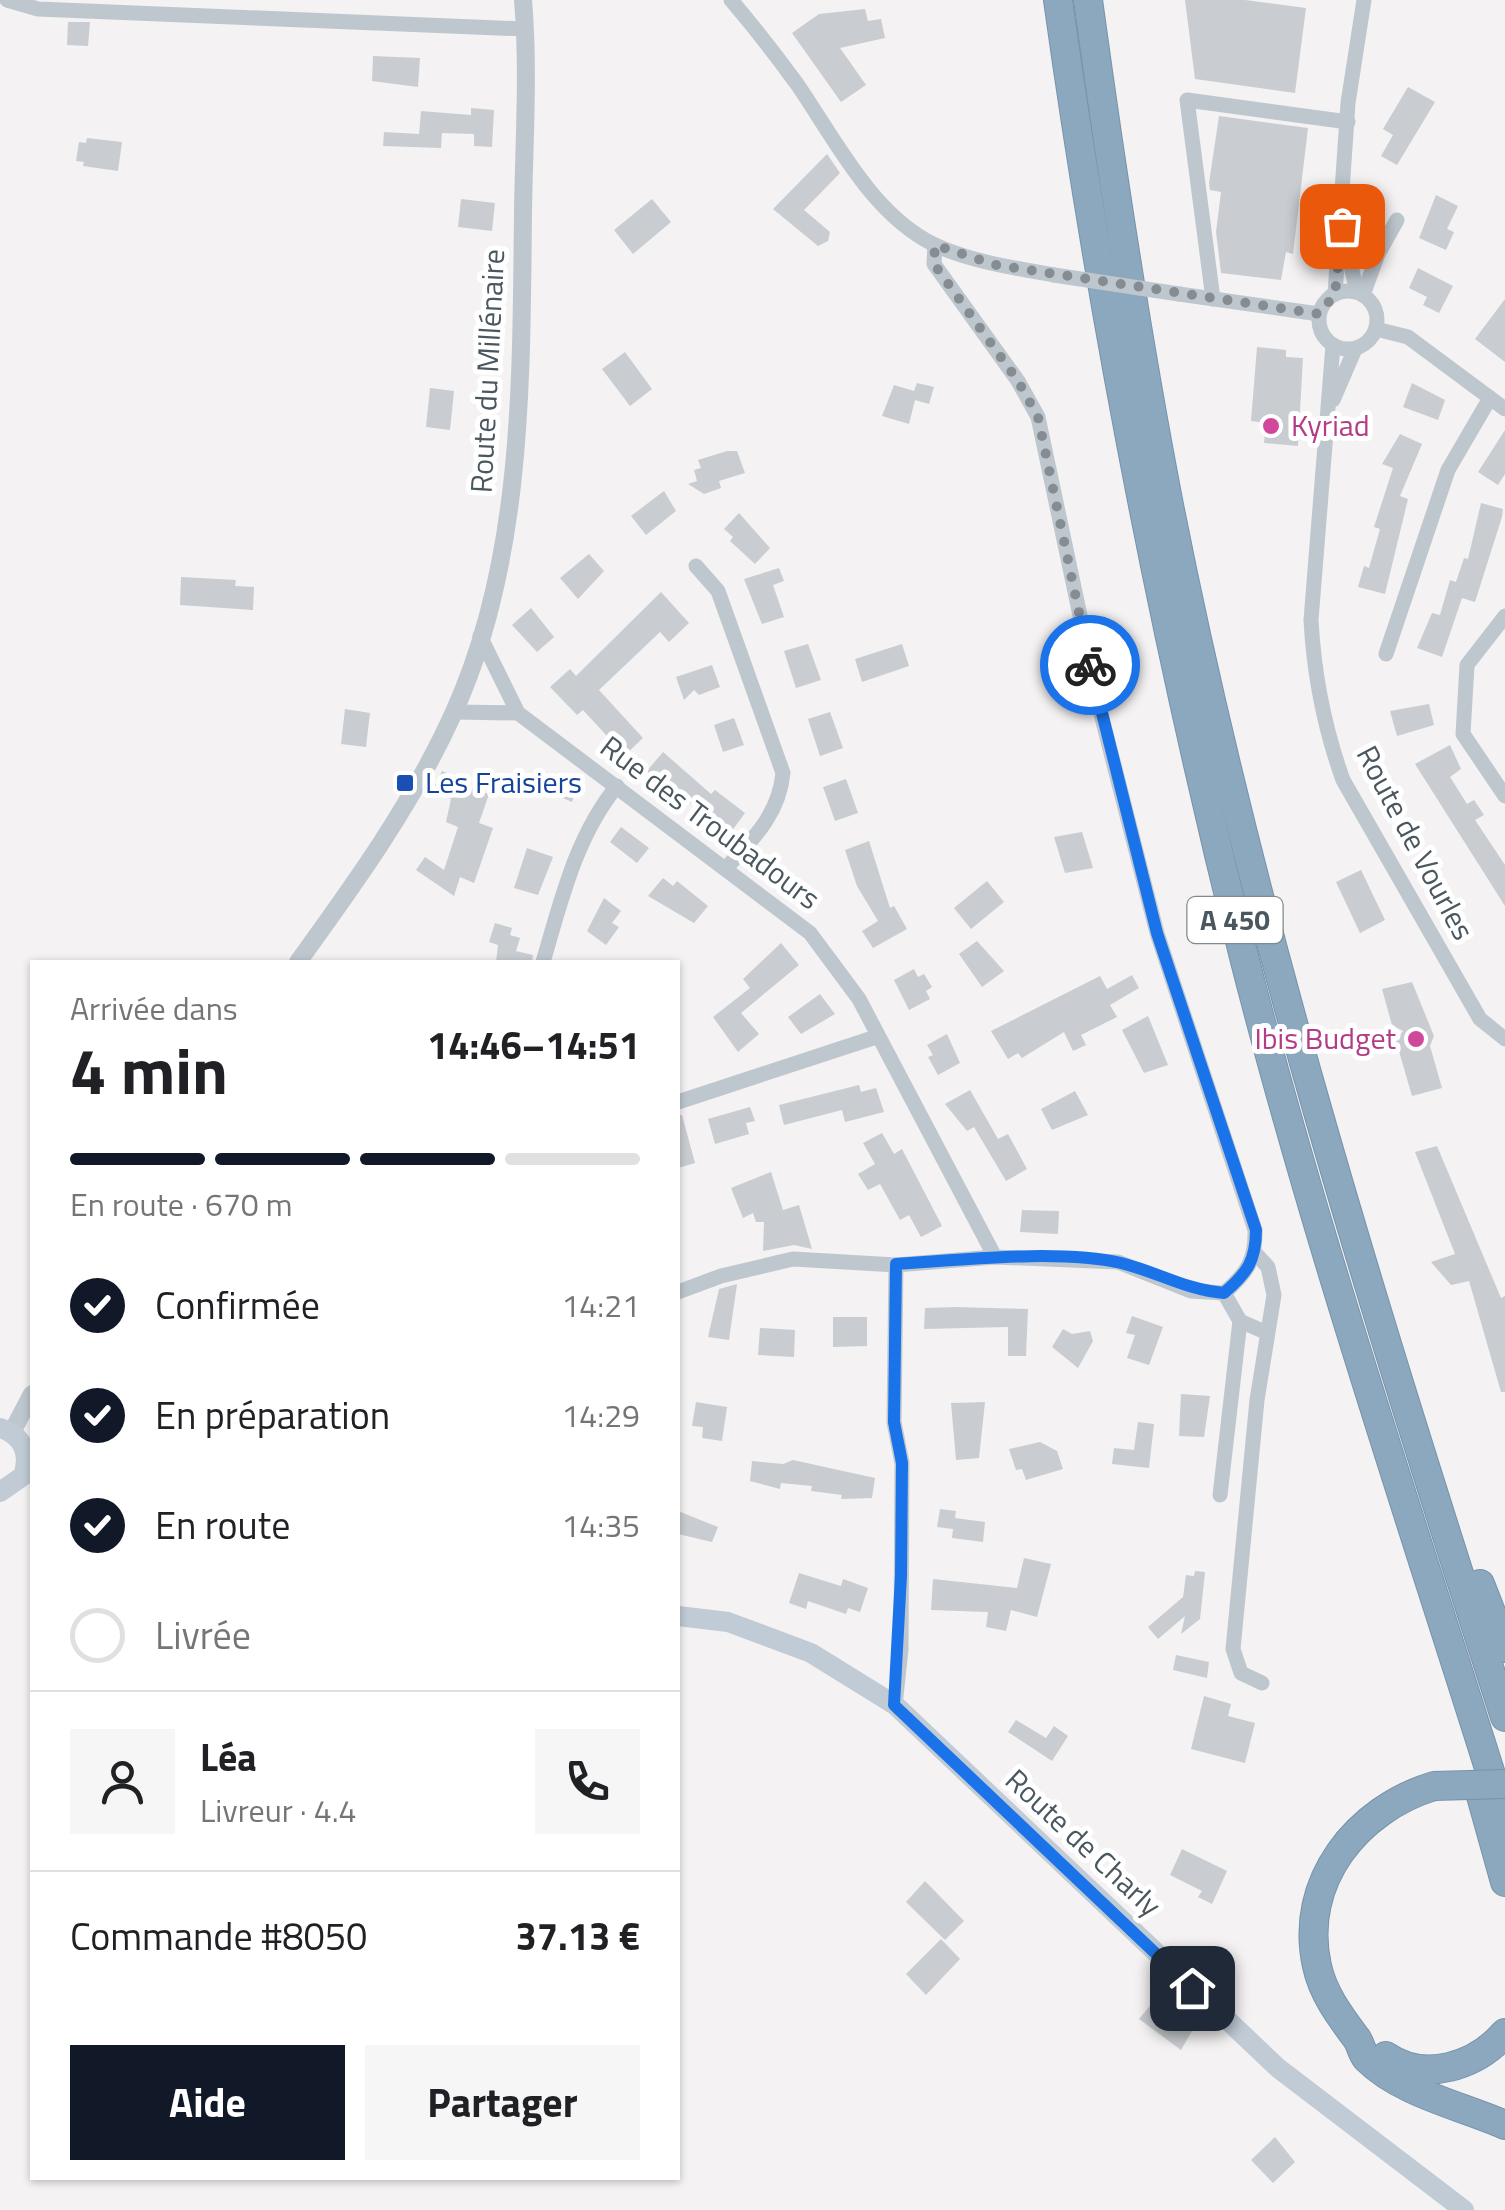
<!DOCTYPE html>
<html lang="fr">
<meta charset="utf-8">
<style>
body{margin:0;font-family:"Titillium Web",sans-serif;background:#f6f6f6;color:#202124;height:100vh;display:flex;flex-direction:column;font-size:38px;white-space:nowrap}
*{box-sizing:border-box;margin:0}
p{font-size:32px;color:#757577}
.icon{flex:none;width:55px;height:55px;fill:none;stroke:currentColor;stroke-width:2;stroke-linecap:round;stroke-linejoin:round}
.map{position:relative;flex:1;overflow:hidden}
.side{position:absolute;left:30px;top:960px;width:650px;height:1220px;display:flex;flex-direction:column;background:#fff;border-radius:0px;box-shadow:0 2px 8px #0004}
.side>*{flex:none}
.pin{position:absolute;display:grid;place-items:center;width:85px;height:85px;color:#fff;margin:-42px;border-radius:20px;box-shadow:0 5px 15px #0006}
.courier{position:absolute;display:grid;place-items:center;width:100px;height:100px;margin:-50px;border:8px solid #1a73e8;border-radius:50%;background:#fff;color:#222;box-shadow:0 2px 12px #0007}
.headline em{font-style:normal;font-weight:700}
.headline div{display:flex;flex-direction:column-reverse}
.headline{display:flex;align-items:center;justify-content:space-between;height:170px;padding:0 40px}
h1{font-size:65px;font-weight:700;line-height:75px}
.bar{display:grid;grid-template-columns:repeat(4,1fr);gap:15px 10px;align-content:center;height:120px;padding:0 40px}
.bar i{height:12px;border-radius:8px;background:#e0e0e0}
.bar .active{background:#111827}
.bar p{grid-column:span 4}
.line{display:flex;align-items:center;gap:25px;padding:0 40px;border-top:2px solid #e0e0e0}
.line div{flex:1}
.round{display:grid;place-items:center;flex:none;width:105px;height:105px;border-radius:0px;background:#f6f6f6}
ol{padding:0 40px;list-style:none}
li{display:flex;align-items:center;gap:30px;height:110px}
li p{margin-inline-start:auto}
li .icon{padding:10px;border-radius:50%;background:#111827;color:#fff;stroke-width:4}
li:last-child{color:#757577}
li i{width:55px;height:55px;border:5px solid #e0e0e0;border-radius:50%}
.primary-button{display:flex;gap:20px;margin-top:auto;padding:20px 40px}
.primary-button a{flex:1;height:115px;border-radius:0px;background:#111827;color:#fff;font-size:40px;font-weight:700;line-height:115px;text-align:center}
.primary-button a+a{background:#f6f6f6;color:#202124}
.map>svg:first-child{display:block}
</style>
<div class="map">
<svg width="1505" height="2210" viewBox="0 0 1505 2210">
<rect width="100%" height="100%" fill="#f4f2f2"/>
<g fill="#c9cdd1">
<path d="M 1185,0 L 1245,0 L 1306,8 L 1295,93 L 1195,79 Z"/>
<path d="M 865,9 L 868,21 L 881,19 L 885,38 L 840,48 L 866,85 L 841,102 L 792,33 L 819,14 Z"/>
<path d="M 68,22 L 90,22 L 88,46 L 67,45 Z"/>
<path d="M 373,56 L 420,58 L 418,87 L 372,81 Z"/>
<path d="M 1408,87 L 1435,102 L 1397,165 L 1381,156 L 1393,135 L 1383,129 Z"/>
<path d="M 471,108 L 494,110 L 492,147 L 474,146 L 474,134 L 442,133 L 441,148 L 383,146 L 384,132 L 419,134 L 421,111 L 471,115 Z"/>
<path d="M 1219,116 L 1308,128 L 1293,254 L 1286,252 L 1281,280 L 1221,273 L 1216,232 L 1221,192 L 1210,190 L 1209,183 Z"/>
<path d="M 87,138 L 122,142 L 118,171 L 83,166 L 84,162 L 76,161 L 79,142 L 86,143 Z"/>
<path d="M 827,154 L 840,173 L 804,210 L 830,232 L 828,241 L 818,246 L 773,209 Z"/>
<path d="M 1436,195 L 1458,206 L 1447,229 L 1454,232 L 1446,250 L 1419,238 Z"/>
<path d="M 461,199 L 495,203 L 492,231 L 458,227 Z"/>
<path d="M 652,199 L 671,222 L 633,254 L 614,230 Z"/>
<path d="M 1418,268 L 1453,286 L 1439,313 L 1423,305 L 1427,297 L 1409,288 Z"/>
<path d="M 1505,299 L 1505,362 L 1475,339 Z"/>
<path d="M 1257,347 L 1286,350 L 1286,357 L 1303,358 L 1298,446 L 1264,443 L 1266,423 L 1251,421 Z"/>
<path d="M 625,352 L 652,389 L 630,406 L 602,369 Z"/>
<path d="M 917,383 L 934,387 L 929,404 L 915,400 L 909,424 L 882,416 L 894,385 L 914,391 Z"/>
<path d="M 1412,383 L 1445,400 L 1438,420 L 1403,407 Z"/>
<path d="M 430,388 L 454,391 L 450,430 L 426,427 Z"/>
<path d="M 1505,430 L 1505,474 L 1498,485 L 1478,472 Z"/>
<path d="M 1400,434 L 1422,444 L 1400,496 L 1408,499 L 1385,594 L 1358,587 L 1364,566 L 1369,568 L 1380,529 L 1374,527 L 1393,468 L 1382,464 Z"/>
<path d="M 727,451 L 737,451 L 745,473 L 719,481 L 721,488 L 704,494 L 688,484 L 697,481 L 694,470 L 701,468 L 698,460 Z"/>
<path d="M 664,491 L 676,511 L 646,535 L 631,516 Z"/>
<path d="M 1481,503 L 1503,509 L 1502,517 L 1475,602 L 1462,598 L 1442,657 L 1417,648 L 1432,613 L 1440,615 L 1450,580 L 1456,582 L 1464,558 L 1468,559 Z"/>
<path d="M 739,513 L 770,548 L 755,564 L 730,541 L 733,537 L 724,529 Z"/>
<path d="M 589,554 L 604,571 L 578,599 L 560,578 Z"/>
<path d="M 779,568 L 784,581 L 773,585 L 784,617 L 762,624 L 744,579 Z"/>
<path d="M 181,577 L 236,580 L 235,586 L 254,587 L 253,610 L 180,605 Z"/>
<path d="M 661,592 L 689,623 L 669,642 L 660,632 L 599,690 L 643,738 L 628,752 L 622,746 L 619,749 L 583,710 L 577,715 L 550,687 L 570,669 L 576,676 Z"/>
<path d="M 531,608 L 554,637 L 537,652 L 512,625 Z"/>
<path d="M 808,644 L 821,680 L 796,688 L 784,651 Z"/>
<path d="M 902,644 L 909,666 L 862,682 L 855,659 Z"/>
<path d="M 712,665 L 720,687 L 699,695 L 694,690 L 684,700 L 676,677 Z"/>
<path d="M 1429,704 L 1434,725 L 1397,736 L 1390,711 Z"/>
<path d="M 345,709 L 370,713 L 366,747 L 341,744 Z"/>
<path d="M 830,712 L 843,748 L 820,756 L 808,719 Z"/>
<path d="M 734,718 L 744,745 L 723,752 L 714,725 Z"/>
<path d="M 1450,745 L 1461,769 L 1450,777 L 1467,804 L 1474,800 L 1484,815 L 1475,820 L 1505,865 L 1505,906 L 1415,764 Z"/>
<path d="M 663,752 L 711,794 L 715,790 L 745,813 L 731,832 L 646,772 Z"/>
<path d="M 442,771 L 460,778 L 458,783 L 489,794 L 479,823 L 493,828 L 474,883 L 460,877 L 454,896 L 416,870 L 425,857 L 444,870 L 458,827 L 446,822 L 451,799 L 432,791 Z"/>
<path d="M 535,775 L 576,788 L 572,802 L 531,784 Z"/>
<path d="M 846,779 L 858,813 L 835,821 L 823,787 Z"/>
<path d="M 621,827 L 649,848 L 637,863 L 610,842 Z"/>
<path d="M 1082,832 L 1093,868 L 1065,873 L 1054,837 Z"/>
<path d="M 869,841 L 890,908 L 894,906 L 907,929 L 873,948 L 862,931 L 878,921 L 857,886 L 845,850 Z"/>
<path d="M 527,848 L 553,857 L 538,895 L 514,888 Z"/>
<path d="M 1361,870 L 1385,920 L 1360,933 L 1336,882 Z"/>
<path d="M 663,878 L 673,886 L 677,881 L 708,906 L 694,923 L 648,896 Z"/>
<path d="M 987,881 L 1004,902 L 971,929 L 954,908 Z"/>
<path d="M 604,898 L 621,911 L 612,923 L 619,927 L 606,945 L 587,931 Z"/>
<path d="M 495,923 L 512,928 L 510,935 L 520,938 L 516,951 L 533,955 L 532,962 L 496,962 L 498,945 L 489,942 Z"/>
<path d="M 977,941 L 1004,971 L 982,987 L 959,954 Z"/>
<path d="M 781,943 L 799,965 L 741,1013 L 759,1034 L 738,1052 L 713,1017 L 750,988 L 743,979 Z"/>
<path d="M 914,969 L 918,977 L 924,974 L 932,987 L 926,991 L 930,999 L 909,1010 L 894,980 Z"/>
<path d="M 1132,975 L 1139,988 L 1110,1005 L 1117,1017 L 1081,1035 L 1086,1045 L 1073,1051 L 1064,1032 L 1022,1058 L 1018,1053 L 1008,1059 L 991,1031 L 1100,976 L 1107,989 Z"/>
<path d="M 1412,982 L 1434,1036 L 1430,1046 L 1442,1088 L 1412,1096 L 1396,1041 L 1403,1031 L 1392,1025 L 1382,989 Z"/>
<path d="M 820,994 L 835,1014 L 801,1034 L 788,1017 Z"/>
<path d="M 1148,1016 L 1168,1065 L 1144,1073 L 1122,1030 Z"/>
<path d="M 947,1034 L 960,1063 L 938,1075 L 928,1057 L 933,1055 L 927,1045 Z"/>
<path d="M 859,1085 L 861,1092 L 876,1088 L 884,1112 L 845,1122 L 842,1110 L 784,1125 L 779,1105 Z"/>
<path d="M 970,1090 L 998,1139 L 1008,1134 L 1027,1169 L 1006,1181 L 974,1127 L 967,1131 L 945,1104 Z"/>
<path d="M 1075,1091 L 1088,1115 L 1052,1130 L 1041,1109 Z"/>
<path d="M 750,1107 L 755,1121 L 746,1123 L 749,1134 L 715,1144 L 708,1119 Z"/>
<path d="M 678,1115 L 682,1115 L 695,1163 L 678,1168 Z"/>
<path d="M 882,1133 L 894,1154 L 902,1149 L 942,1226 L 921,1237 L 909,1215 L 900,1220 L 880,1184 L 868,1190 L 858,1174 L 875,1164 L 863,1143 Z"/>
<path d="M 1437,1146 L 1501,1298 L 1505,1296 L 1505,1392 L 1501,1392 L 1469,1281 L 1451,1285 L 1431,1262 L 1455,1254 L 1415,1152 Z"/>
<path d="M 771,1172 L 783,1210 L 799,1205 L 812,1249 L 794,1245 L 763,1251 L 764,1222 L 756,1222 L 753,1213 L 743,1218 L 731,1188 Z"/>
<path d="M 1022,1210 L 1059,1211 L 1058,1234 L 1020,1232 Z"/>
<path d="M 737,1284 L 729,1340 L 708,1337 L 719,1289 Z"/>
<path d="M 956,1307 L 1028,1309 L 1026,1356 L 1008,1356 L 1008,1327 L 924,1329 L 925,1308 Z"/>
<path d="M 1132,1316 L 1163,1327 L 1149,1365 L 1127,1358 L 1135,1335 L 1126,1333 Z"/>
<path d="M 833,1317 L 867,1317 L 867,1346 L 833,1347 Z"/>
<path d="M 760,1328 L 795,1330 L 794,1357 L 758,1355 Z"/>
<path d="M 1063,1329 L 1072,1334 L 1090,1331 L 1093,1341 L 1078,1368 L 1052,1347 Z"/>
<path d="M 1181,1394 L 1210,1396 L 1204,1437 L 1179,1436 Z"/>
<path d="M 696,1402 L 727,1407 L 722,1441 L 702,1438 L 703,1427 L 692,1426 Z"/>
<path d="M 985,1402 L 979,1458 L 956,1460 L 951,1403 Z"/>
<path d="M 1138,1422 L 1154,1424 L 1149,1468 L 1112,1464 L 1114,1448 L 1134,1450 Z"/>
<path d="M 1040,1442 L 1057,1451 L 1063,1469 L 1026,1480 L 1022,1469 L 1016,1470 L 1009,1449 Z"/>
<path d="M 793,1460 L 875,1478 L 872,1498 L 841,1499 L 842,1495 L 811,1491 L 812,1486 L 781,1483 L 780,1489 L 750,1481 L 752,1461 L 783,1464 Z"/>
<path d="M 940,1509 L 956,1511 L 955,1518 L 985,1522 L 983,1542 L 952,1538 L 953,1529 L 937,1527 Z"/>
<path d="M 678,1511 L 718,1527 L 712,1542 L 678,1534 Z"/>
<path d="M 1024,1558 L 1051,1564 L 1037,1617 L 1011,1610 L 1006,1631 L 986,1627 L 988,1612 L 931,1610 L 933,1579 L 1017,1588 Z"/>
<path d="M 1195,1571 L 1205,1572 L 1200,1619 L 1181,1634 L 1185,1616 L 1158,1639 L 1148,1627 L 1183,1597 L 1186,1575 L 1194,1576 Z"/>
<path d="M 799,1573 L 841,1586 L 843,1579 L 868,1588 L 860,1612 L 848,1608 L 846,1614 L 808,1601 L 806,1609 L 789,1603 Z"/>
<path d="M 1176,1655 L 1209,1662 L 1207,1678 L 1173,1670 Z"/>
<path d="M 1204,1696 L 1231,1704 L 1228,1716 L 1255,1723 L 1245,1763 L 1191,1749 Z"/>
<path d="M 1016,1720 L 1046,1738 L 1054,1726 L 1068,1736 L 1052,1761 L 1008,1732 Z"/>
<path d="M 1182,1849 L 1227,1871 L 1212,1904 L 1198,1897 L 1202,1891 L 1170,1875 Z"/>
<path d="M 925,1881 L 964,1921 L 945,1940 L 906,1902 Z"/>
<path d="M 941,1939 L 960,1959 L 926,1995 L 906,1974 Z"/>
<path d="M 1154,2001 L 1192,2031 L 1181,2050 L 1139,2019 Z"/>
<path d="M 1275,2137 L 1295,2162 L 1273,2183 L 1251,2160 Z"/>
</g>
<g fill="none" stroke-linecap="round" stroke-linejoin="round">
<g stroke="#7693ab" stroke-width="30">
<g id="motorway">
<path d="M 1058,0 C 1103,322 1164,637 1243,953 C 1317,1245 1415,1531 1505,1819"/>
<path d="M 1088,0 C 1111,168 1136,334 1168,500 C 1249,914 1376,1317 1505,1717"/>
<path d="M 1480,1584 L 1505,1648"/>
<path d="M 1434,1786 C 1358,1809 1298,1881 1317,1966 C 1323,1994 1340,2016 1357,2039 C 1361,2045 1362,2054 1367,2059 C 1401,2093 1462,2106 1505,2125"/>
<path d="M 1481,1796 L 1505,1882"/>
<path d="M 1386,2056 C 1425,2083 1476,2066 1505,2033"/>
</g>
</g>
<g stroke="#bec7ce" stroke-width="15">
<path d="M 7,0 L 38,9 L 525,29"/>
<path d="M 731,0 C 754,27 776,55 797,84 C 835,139 872,215 935,245 C 972,262 1015,268 1054,275"/>
<path d="M 1345,240 L 1357,292"/>
<circle cx="1348" cy="320" r="29"/>
<path d="M 1179,294 L 1319,314"/>
<path d="M 1335,294 L 1348,103 L 1364,0"/>
<path d="M 1363,295 L 1378,254 L 1397,220"/>
<path d="M 1213,299 L 1187,100 L 1348,122"/>
<path d="M 1376,329 L 1408,337 L 1505,409"/>
<path d="M 1333,345 L 1311,620 C 1314,676 1324,727 1343,780 L 1480,1019 L 1505,1039"/>
<path d="M 1333,400 L 1355,349"/>
<path d="M 696,566 L 718,591 L 783,773 C 779,814 754,838 727,867"/>
<path d="M 1505,616 L 1467,665 L 1463,734 L 1505,796"/>
<path d="M 480,636 L 518,713 L 810,933 L 859,999 L 995,1257"/>
<path d="M 1386,654 L 1448,470 L 1490,398"/>
<path d="M 454,712 L 518,713"/>
<path d="M 543,962 C 561,901 576,836 617,786"/>
<path d="M 678,1102 L 876,1037"/>
<path d="M 1256,1254 L 1268,1267 L 1274,1295 L 1257,1400 L 1233,1649 L 1241,1673 L 1262,1683"/>
<path d="M 678,1292 L 721,1276 L 793,1259 L 896,1265 L 995,1257 L 1118,1262 L 1191,1291 L 1224,1293 C 1247,1273 1256,1260 1255,1230 L 1157,933 L 1100,710 L 1038,417 L 1018,381 L 934,264 L 935,245"/>
<path d="M 1224,1293 L 1240,1321 L 1265,1332"/>
<path d="M 1220,1495 L 1240,1321"/>
<path d="M 895,1705 L 901,1650 L 902,1463 L 894,1422 L 896,1265"/>
</g>
<g stroke="#bec7ce" stroke-width="18">
<path d="M 298,962 C 356,882 413,803 454,712 C 524,557 521,378 523,212 C 524,142 529,70 523,0"/>
<path d="M 12,1432 L 32,1394"/>
</g>
<g stroke="#c0cbd5" stroke-width="20">
<path d="M 0,1428 C 22,1435 31,1453 23,1476 L 0,1492"/>
<path d="M 678,1616 L 728,1622 L 811,1653 L 895,1705 L 1278,2068 L 1464,2210"/>
</g>
<use href="#motorway" stroke="#8ba8bf" stroke-width="28"/>
<g stroke="#7693ab" stroke-width="30" stroke-linecap="butt">
<path id="motorway-bridge" d="M 1434,1786 L 1505,1784"/>
</g>
<path stroke="#bec7ce" stroke-width="15" d="M 1054,275 L 1179,294"/>
<use href="#motorway-bridge" stroke="#8ba8bf" stroke-width="28"/>
</g>
<g fill="none" stroke-linecap="round" stroke-linejoin="round">
<path stroke="#868d92" stroke-width="10" stroke-dasharray="0 18" d="M 1090,665 L 1038,417 L 1018,381 L 934,264 L 935,245 L 996,265 L 1319,314 L 1335,294 L 1342,226"/>
<path stroke="#1a73e8" stroke-width="12" d="M 1090,665 L 1157,933 L 1256,1230 C 1256,1261 1247,1273 1224,1293 C 1186,1290 1158,1272 1121,1263 C 1059,1249 961,1260 896,1264 L 894,1422 L 902,1463 L 901,1575 L 894,1705 L 1192,1988"/>
</g>
<g fill="#d1479c" stroke="#fff" stroke-width="4">
<circle cx="1271" cy="426" r="10"/>
<circle cx="1416" cy="1039" r="10"/>
</g>
<rect fill="#1a4fb4" stroke="#fff" stroke-width="4" x="395" y="773" width="20" height="20" rx="5"/>
<g text-anchor="middle" stroke-width="10" stroke-linejoin="round" paint-order="stroke">
<rect fill="#fff" stroke="#80898f" stroke-width="2.5" x="1187.5" y="897" width="95" height="46" rx="8"/>
<g font-size="28" font-weight="bold" fill="#4a575f">
<text x="1235" y="930">A 450</text>
</g>
<g font-size="30" fill="#4a575f" stroke="#fff">
<text transform="translate(488 371) rotate(-87)" y="10">Route du Millénaire</text>
<text transform="translate(710 823) rotate(37)" y="10">Rue des Troubadours</text>
<text transform="translate(1415 843) rotate(62)" y="10">Route de Vourles</text>
<text transform="translate(1083 1843) rotate(43)" y="10">Route de Charly</text>
</g>
<g font-size="30" fill="#b23c85" stroke="#fff" text-anchor="start">
<text x="1291" y="436">Kyriad</text>
<text x="1396" y="1049" text-anchor="end">Ibis Budget</text>
</g>
<g font-size="30" fill="#164399" stroke="#fff" text-anchor="start">
<text x="425" y="793">Les Fraisiers</text>
</g>
</g>
</svg>
<div class="pin" style="left:1342px;top:226px;background:#ea580c"><svg class="icon" aria-label="bag" viewBox="0 0 24 24"><path d="M5 8h14l-1 12H6zM9 8a3 3 0 0 1 6 0"/></svg></div>
<div class="pin" style="left:1192px;top:1988px;background:#1f2937"><svg class="icon" aria-label="home" viewBox="0 0 24 24"><path d="M3 11l9-7 9 7M6 9v11h12V9"/></svg></div>
<div class="courier" style="left:1090px;top:665px"><svg class="icon" aria-label="bike" viewBox="0 0 24 24"><circle cx="6" cy="16" r="4"/><circle cx="18" cy="16" r="4"/><path d="M6 16l4-8h5l3 8M10 8l3 8H6M13 5h3"/></svg></div>
<section class="side">
<div class="headline"><div><h1>4 min</h1><p>Arrivée dans</p></div><em>14:46–14:51</em></div>
<div class="bar"><i class="active"></i><i class="active"></i><i class="active"></i><i></i><p>En route · 670 m</p></div>
<ol>
<li><svg class="icon" aria-label="check" viewBox="0 0 24 24"><path d="M5 12l5 5 9-10"/></svg>Confirmée<p>14:21</p></li>
<li><svg class="icon" aria-label="check" viewBox="0 0 24 24"><path d="M5 12l5 5 9-10"/></svg>En préparation<p>14:29</p></li>
<li><svg class="icon" aria-label="check" viewBox="0 0 24 24"><path d="M5 12l5 5 9-10"/></svg>En route<p>14:35</p></li>
<li><i></i>Livrée</li>
</ol>
<div class="line" style="height:180px"><a class="round"><svg class="icon" aria-label="person" viewBox="0 0 24 24"><circle cx="12" cy="8" r="4"/><path d="M4 21q1-7 8-7t8 7"/></svg></a><div><b>Léa</b><p>Livreur · 4.4</p></div><a class="round"><svg class="icon" aria-label="phone" viewBox="0 0 24 24"><path d="M5 4h4l2 5-3 2q2 4 5 5l2-3 5 2v4C11 20 4 13 5 4z"/></svg></a></div>
<div class="line" style="height:130px"><div>Commande #8050</div><b>37.13 €</b></div>
<div class="primary-button"><a>Aide</a><a>Partager</a></div>
</section>
</div>
